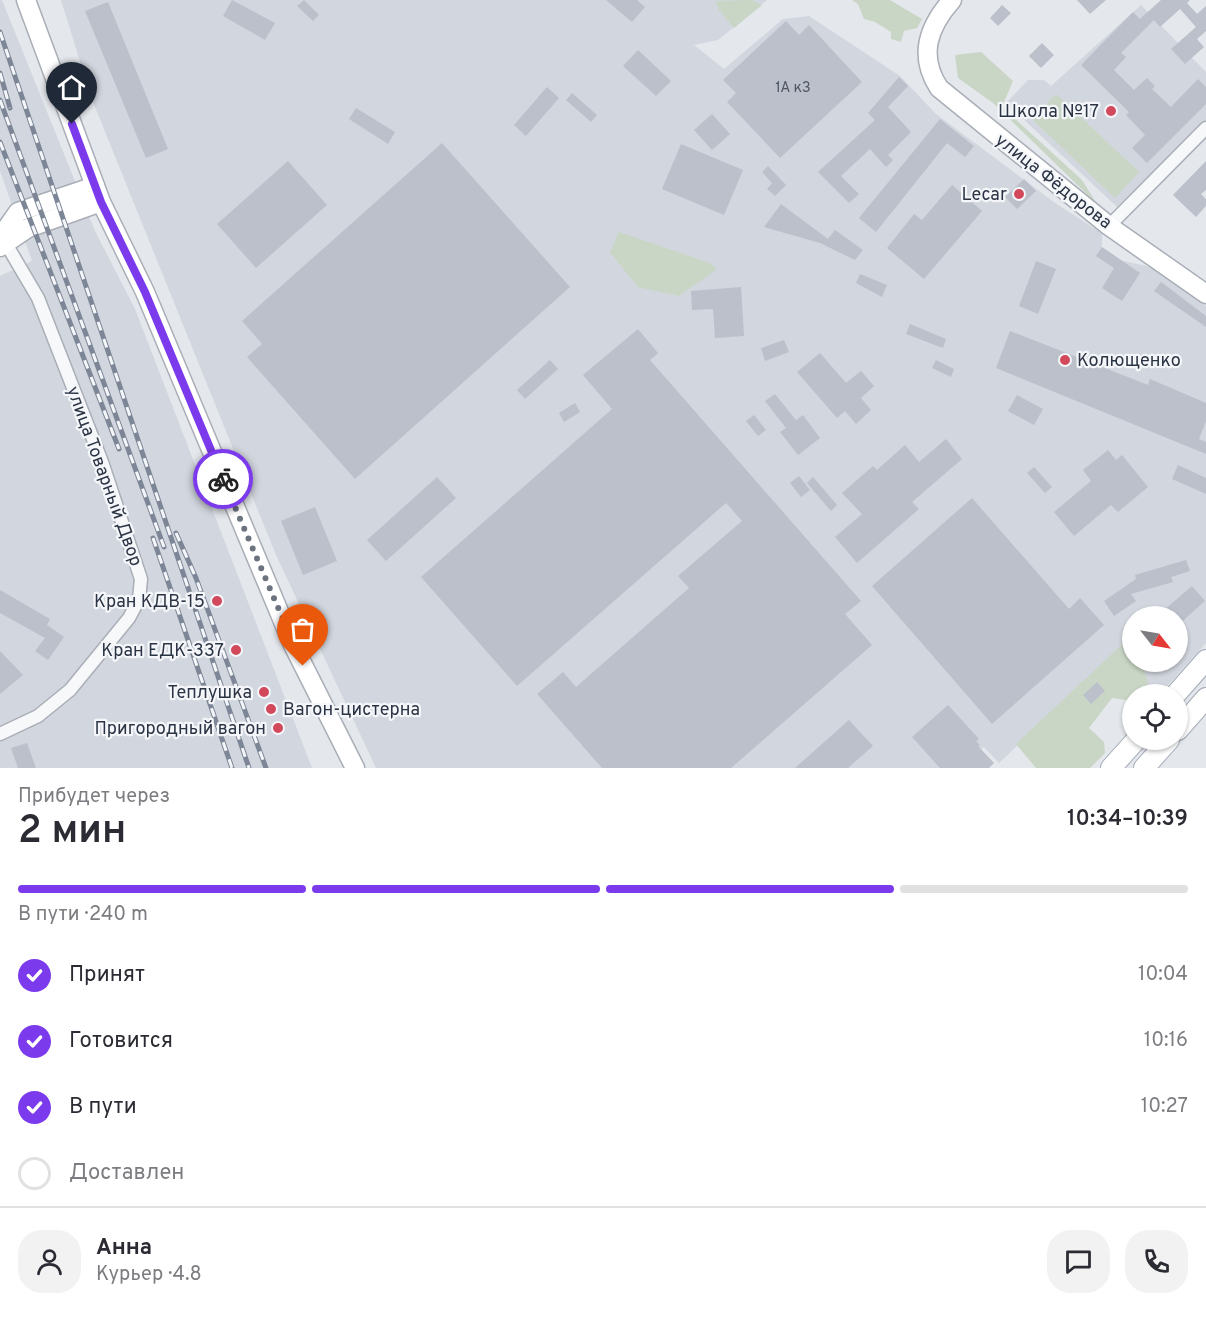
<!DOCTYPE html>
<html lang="ru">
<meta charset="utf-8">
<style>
body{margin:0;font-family:Overpass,sans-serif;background:#f2f2f3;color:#2b2b33;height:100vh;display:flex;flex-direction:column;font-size:22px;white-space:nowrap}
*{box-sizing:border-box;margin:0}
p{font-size:20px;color:#7c7c81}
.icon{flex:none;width:33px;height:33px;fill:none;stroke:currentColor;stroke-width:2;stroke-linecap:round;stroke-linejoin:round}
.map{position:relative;height:768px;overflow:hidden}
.details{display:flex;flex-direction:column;background:#fff;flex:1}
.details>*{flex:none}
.needle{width:39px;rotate:121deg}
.controls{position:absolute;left:1122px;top:606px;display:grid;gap:12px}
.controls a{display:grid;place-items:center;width:66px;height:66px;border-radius:50%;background:#fff;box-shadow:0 2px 4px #0004;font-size:30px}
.pin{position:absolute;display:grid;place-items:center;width:51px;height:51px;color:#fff;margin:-62px -26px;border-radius:50% 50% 50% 0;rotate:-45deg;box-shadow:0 0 6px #0007}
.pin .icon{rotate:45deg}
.courier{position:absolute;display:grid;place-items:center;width:60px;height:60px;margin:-30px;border:4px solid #7c3aed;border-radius:50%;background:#fff;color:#222;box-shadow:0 2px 8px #0007}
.summary em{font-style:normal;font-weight:600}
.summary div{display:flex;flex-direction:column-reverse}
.summary{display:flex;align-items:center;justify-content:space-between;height:102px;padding:0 18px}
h1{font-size:39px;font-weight:600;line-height:45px}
.bar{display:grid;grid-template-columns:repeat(4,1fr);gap:9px 6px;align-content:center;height:72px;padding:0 18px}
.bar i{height:8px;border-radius:4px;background:#e1e1e2}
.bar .current{background:#7c3aed}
.bar p{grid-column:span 4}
.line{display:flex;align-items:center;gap:15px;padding:0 18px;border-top:2px solid #e1e1e2}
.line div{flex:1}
.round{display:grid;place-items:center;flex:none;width:63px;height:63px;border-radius:24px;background:#f2f2f3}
ol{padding:0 18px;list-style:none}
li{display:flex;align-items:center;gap:18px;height:66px}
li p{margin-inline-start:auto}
li .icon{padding:6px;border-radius:50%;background:#7c3aed;color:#fff;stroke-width:4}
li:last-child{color:#7c7c81}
li i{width:33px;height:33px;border:3px solid #e1e1e2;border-radius:50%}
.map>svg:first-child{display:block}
</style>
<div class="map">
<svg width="1206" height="768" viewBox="0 0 1206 768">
<rect width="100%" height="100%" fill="#e4e7ec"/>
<g fill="#d2d6de">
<path d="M 0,0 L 2,0 L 95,231 L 135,309 L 312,768 L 0,768 L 0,276 L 32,261 L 0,171 Z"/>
<path d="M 61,0 L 767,0 L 718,40 L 694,45 L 724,69 L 783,19 L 809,16 L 900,76 L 936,114 L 1058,205 L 1102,233 L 1102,247 L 1119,260 L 1155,268 L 1206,306 L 1206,643 L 1160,694 L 1148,694 L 1143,662 L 1178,662 L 1178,616 L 1132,616 L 1132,637 L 999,763 L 984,747 L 960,768 L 376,768 L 276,555 L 91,97 Z"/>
<path d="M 1141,5 L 1206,72 L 1206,120 L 1117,207 L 1006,103 L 1028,80 L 1044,80 L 1051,86 Z"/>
</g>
<g fill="#c9d6c5">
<path d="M 752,0 L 762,5 L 734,28 L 719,10 L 716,1 Z"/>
<path d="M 852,0 L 890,0 L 922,19 L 917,28 L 904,31 L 901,42 L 891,39 L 891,32 L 875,22 L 864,19 L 858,4 Z"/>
<path d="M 981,52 L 1013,81 L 1002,107 L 1082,180 L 1097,204 L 993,103 L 958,78 L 955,55 Z"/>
<path d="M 1056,94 L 1139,172 L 1115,198 L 1032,119 Z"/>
<path d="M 619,232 L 710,263 L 717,269 L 679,296 L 638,287 L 610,252 Z"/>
<path d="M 1132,635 L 1132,662 L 1142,662 L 1148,684 L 1143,694 L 1132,694 L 1132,701 L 1112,698 L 1089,728 L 1104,742 L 1105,753 L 1090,768 L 1036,768 L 1016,744 Z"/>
</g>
<g fill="#bbc0ca">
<path d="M 232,0 L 275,23 L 265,40 L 223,16 Z"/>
<path d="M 304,0 L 319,15 L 313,21 L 297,6 Z"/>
<path d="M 606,0 L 637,0 L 645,7 L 632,22 Z"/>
<path d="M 1077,0 L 1106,0 L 1090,14 Z"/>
<path d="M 1161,0 L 1190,0 L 1187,3 L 1197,14 L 1206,6 L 1206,31 L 1197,39 L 1204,47 L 1185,64 L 1171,49 L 1196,27 L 1180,9 L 1160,27 L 1154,20 L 1121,53 L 1126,57 L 1114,70 L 1134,90 L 1147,78 L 1155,86 L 1152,89 L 1171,107 L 1198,79 L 1206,87 L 1206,104 L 1147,163 L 1132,148 L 1145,135 L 1126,115 L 1129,112 L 1081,65 L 1133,12 L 1140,19 Z"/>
<path d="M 108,2 L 168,149 L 146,158 L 85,11 Z"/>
<path d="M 1002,5 L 1011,13 L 998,26 L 990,18 Z"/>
<path d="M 786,21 L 799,35 L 809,25 L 862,82 L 780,158 L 727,102 L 736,93 L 723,80 Z"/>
<path d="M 1042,43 L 1054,55 L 1041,68 L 1029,56 Z"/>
<path d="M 638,50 L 671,81 L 656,96 L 623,66 Z"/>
<path d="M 899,77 L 908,86 L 888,107 L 911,132 L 888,155 L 893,160 L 886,167 L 870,149 L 841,176 L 859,194 L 849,203 L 818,172 L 875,120 L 868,113 Z"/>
<path d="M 547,87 L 559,98 L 526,136 L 514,125 Z"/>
<path d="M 572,93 L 597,115 L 591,122 L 566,100 Z"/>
<path d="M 356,108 L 395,132 L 388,144 L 349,119 Z"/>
<path d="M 712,114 L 730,134 L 712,150 L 694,130 Z"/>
<path d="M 940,119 L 974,146 L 965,157 L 947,143 L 876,232 L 859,218 Z"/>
<path d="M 442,143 L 570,287 L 355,479 L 247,357 L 262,344 L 242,321 Z"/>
<path d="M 681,144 L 743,170 L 724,215 L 662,189 Z"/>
<path d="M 288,161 L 327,205 L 256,268 L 217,224 Z"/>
<path d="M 1206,161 L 1206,190 L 1201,194 L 1206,199 L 1206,206 L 1196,217 L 1173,195 Z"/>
<path d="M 768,166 L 786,185 L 775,196 L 767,189 L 772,183 L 762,172 Z"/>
<path d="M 1024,179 L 1036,191 L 1017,209 L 1005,197 Z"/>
<path d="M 952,185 L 982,211 L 924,279 L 887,248 L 914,214 L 922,220 Z"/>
<path d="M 781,204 L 828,239 L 835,230 L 863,250 L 855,260 L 820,243 L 764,227 Z"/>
<path d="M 1102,247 L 1140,273 L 1122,301 L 1102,288 L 1114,268 L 1096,256 Z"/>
<path d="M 1036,261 L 1056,269 L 1038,314 L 1019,306 Z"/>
<path d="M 860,274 L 887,285 L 882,297 L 856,283 Z"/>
<path d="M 1161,282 L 1206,316 L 1206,327 L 1154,291 Z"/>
<path d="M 741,287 L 744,336 L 715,338 L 713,309 L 692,310 L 691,291 Z"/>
<path d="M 910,324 L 946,339 L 943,348 L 906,334 Z"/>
<path d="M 638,329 L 658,353 L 650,360 L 861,601 L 845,614 L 872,645 L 731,768 L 602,768 L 537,694 L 563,672 L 576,687 L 689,588 L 678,576 L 742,521 L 726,503 L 517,686 L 421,577 L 612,409 L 583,375 Z"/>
<path d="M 1010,331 L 1148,385 L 1150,379 L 1206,403 L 1206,421 L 1199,439 L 1206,442 L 1206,454 L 996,368 Z"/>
<path d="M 784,340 L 789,352 L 765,361 L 761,348 Z"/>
<path d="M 820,353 L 846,383 L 861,371 L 874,386 L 861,398 L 871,410 L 856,424 L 845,411 L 837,418 L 797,372 Z"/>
<path d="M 550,360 L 558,369 L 525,399 L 517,390 Z"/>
<path d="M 936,360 L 954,369 L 951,377 L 932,368 Z"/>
<path d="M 775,394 L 796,420 L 803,415 L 820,438 L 798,455 L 780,432 L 786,428 L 765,401 Z"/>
<path d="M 1017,395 L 1043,409 L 1034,425 L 1008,411 Z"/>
<path d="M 575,403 L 580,412 L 564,422 L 559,413 Z"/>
<path d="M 754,415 L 766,430 L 758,436 L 746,421 Z"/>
<path d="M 946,439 L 962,459 L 912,502 L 919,509 L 857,563 L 835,537 L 862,514 L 842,493 L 873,466 L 877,470 L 905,445 L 919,462 Z"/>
<path d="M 1108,450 L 1116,460 L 1122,455 L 1148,487 L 1118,512 L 1111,505 L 1074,536 L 1054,512 L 1091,481 L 1083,470 Z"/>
<path d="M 1178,465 L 1206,478 L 1206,494 L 1172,479 Z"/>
<path d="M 1034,467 L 1052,487 L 1045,493 L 1027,473 Z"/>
<path d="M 799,476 L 810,490 L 801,497 L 790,483 Z"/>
<path d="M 437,477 L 456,498 L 386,561 L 367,540 Z"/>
<path d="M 813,477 L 837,505 L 831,511 L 807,483 Z"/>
<path d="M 972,498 L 1069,609 L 1080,598 L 1104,625 L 992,724 L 872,586 Z"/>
<path d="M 315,507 L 337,561 L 303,575 L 281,521 Z"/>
<path d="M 1186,560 L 1190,571 L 1171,577 L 1173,582 L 1131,594 L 1136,601 L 1114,616 L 1104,601 L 1136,579 L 1135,575 Z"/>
<path d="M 1192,586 L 1205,601 L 1178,625 L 1178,616 L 1157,616 Z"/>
<path d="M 0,590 L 50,619 L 47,625 L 64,637 L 48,660 L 35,651 L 45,638 L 0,613 Z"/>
<path d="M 0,651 L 23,675 L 0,694 Z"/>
<path d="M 1097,682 L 1105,691 L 1091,704 L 1083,695 Z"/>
<path d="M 948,705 L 979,739 L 976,741 L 980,745 L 978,746 L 994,763 L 989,768 L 940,768 L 912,737 Z"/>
<path d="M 849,720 L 873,746 L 848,768 L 795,768 Z"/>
<path d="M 27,743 L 36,768 L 18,768 L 11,748 Z"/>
</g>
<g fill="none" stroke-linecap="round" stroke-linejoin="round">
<g stroke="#a9aeb7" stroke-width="15">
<g id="street">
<path d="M 1109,226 L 1206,128"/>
<path d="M 0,734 L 38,716 L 70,690 L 129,618 L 139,599 L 141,579 L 102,462 L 38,298 L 5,242"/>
</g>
</g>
<g stroke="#a9aeb7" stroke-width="21">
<g id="secondary">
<path d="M 26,0 L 101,202 L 145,292 L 293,645 L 355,768"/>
<path d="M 952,0 C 928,27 918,56 939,88 L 1109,226 L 1206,294"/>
<path d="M 5,242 L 6,229 L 18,212 L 95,186"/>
<path d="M 0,247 L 28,228 L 101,202"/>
</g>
</g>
<g stroke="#a3abb8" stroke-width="22">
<g id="primary">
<path d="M 1176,694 L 1206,660"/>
<path d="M 1178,730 L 1206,698"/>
<path d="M 1111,768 L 1136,740"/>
<path d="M 1144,768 L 1169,740"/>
</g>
</g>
<use href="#street" stroke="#f7f8fa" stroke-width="12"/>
<use href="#secondary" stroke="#fff" stroke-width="18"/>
<use href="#primary" stroke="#fff" stroke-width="20"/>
<g stroke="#7d8696" stroke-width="5">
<g id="rail">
<path d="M 0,32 L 249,768"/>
<path d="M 0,73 L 10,108"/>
<path d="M 0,100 L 164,547"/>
<path d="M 0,142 L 119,449"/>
<path d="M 176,533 L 196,578 L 266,768"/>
<path d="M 153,538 L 232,768"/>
</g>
</g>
<use href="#rail" stroke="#f4f6f9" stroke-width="3" stroke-dasharray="9" stroke-linecap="butt"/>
</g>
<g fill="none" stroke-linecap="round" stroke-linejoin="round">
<path stroke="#6c737f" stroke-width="6" stroke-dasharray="0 10.8" d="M 223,479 L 303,666"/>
<path stroke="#7c3aed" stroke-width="8" d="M 72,124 L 101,202 L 145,292 L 223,479"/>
</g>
<g fill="#d1495b" stroke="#f4f6f9" stroke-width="2">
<circle cx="1111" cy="111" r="6"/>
<circle cx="1019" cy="194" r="6"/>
<circle cx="1065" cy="360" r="6"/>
<circle cx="217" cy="601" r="6"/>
<circle cx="236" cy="650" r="6"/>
<circle cx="264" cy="692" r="6"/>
<circle cx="271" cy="709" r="6"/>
<circle cx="278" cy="728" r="6"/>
</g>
<g text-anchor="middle" stroke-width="4.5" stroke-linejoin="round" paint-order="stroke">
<g font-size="15" fill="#4f5766">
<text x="793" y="92">1А к3</text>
</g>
<g font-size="18" fill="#2b3445" stroke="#f4f6f9" text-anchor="end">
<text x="1099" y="117">Школа №17</text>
<text x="1007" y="200">Lecar</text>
<text x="1077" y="366" text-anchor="start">Колющенко</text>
<text x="205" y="607">Кран КДВ-15</text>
<text x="224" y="656">Кран ЕДК-337</text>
<text x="252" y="698">Теплушка</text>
<text x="283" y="715" text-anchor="start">Вагон-цистерна</text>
<text x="266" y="734">Пригородный вагон</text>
</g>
<g font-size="18" fill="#2b3445" stroke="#f4f6f9">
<text transform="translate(1054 181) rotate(38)" y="6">улица Фёдорова</text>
<text transform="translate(105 476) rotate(70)" y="6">улица Товарный Двор</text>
</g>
</g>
</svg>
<div class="controls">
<a><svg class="needle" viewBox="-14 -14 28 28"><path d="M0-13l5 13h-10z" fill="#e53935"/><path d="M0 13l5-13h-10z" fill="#7c7c81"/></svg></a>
<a><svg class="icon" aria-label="locate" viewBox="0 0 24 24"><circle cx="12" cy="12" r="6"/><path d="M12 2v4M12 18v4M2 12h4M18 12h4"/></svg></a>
</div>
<div class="pin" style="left:303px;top:666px;background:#ea580c"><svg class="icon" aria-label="bag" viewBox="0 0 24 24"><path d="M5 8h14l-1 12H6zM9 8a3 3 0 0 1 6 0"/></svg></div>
<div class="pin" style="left:72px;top:124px;background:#1f2937"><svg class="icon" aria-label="home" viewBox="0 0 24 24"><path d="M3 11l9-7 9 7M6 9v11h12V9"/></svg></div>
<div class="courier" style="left:223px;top:479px"><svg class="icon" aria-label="bike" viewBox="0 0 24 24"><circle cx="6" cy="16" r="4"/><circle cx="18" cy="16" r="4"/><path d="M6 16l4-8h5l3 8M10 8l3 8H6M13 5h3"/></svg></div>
</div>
<section class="details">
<div class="summary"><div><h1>2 мин</h1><p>Прибудет через</p></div><em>10:34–10:39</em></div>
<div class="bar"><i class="current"></i><i class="current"></i><i class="current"></i><i></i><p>В пути · 240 m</p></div>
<ol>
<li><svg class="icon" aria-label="check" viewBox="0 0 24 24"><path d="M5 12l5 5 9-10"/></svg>Принят<p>10:04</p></li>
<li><svg class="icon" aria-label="check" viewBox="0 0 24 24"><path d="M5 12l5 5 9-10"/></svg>Готовится<p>10:16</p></li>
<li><svg class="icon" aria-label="check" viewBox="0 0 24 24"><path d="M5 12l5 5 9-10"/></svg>В пути<p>10:27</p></li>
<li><i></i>Доставлен</li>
</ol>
<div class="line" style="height:108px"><a class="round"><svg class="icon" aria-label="person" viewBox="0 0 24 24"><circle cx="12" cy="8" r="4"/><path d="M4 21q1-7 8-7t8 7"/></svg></a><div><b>Анна</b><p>Курьер · 4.8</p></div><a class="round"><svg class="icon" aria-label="chat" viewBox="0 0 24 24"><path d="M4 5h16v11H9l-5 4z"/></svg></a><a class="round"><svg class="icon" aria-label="phone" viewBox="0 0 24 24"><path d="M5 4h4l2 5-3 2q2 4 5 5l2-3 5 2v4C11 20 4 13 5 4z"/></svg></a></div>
</section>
